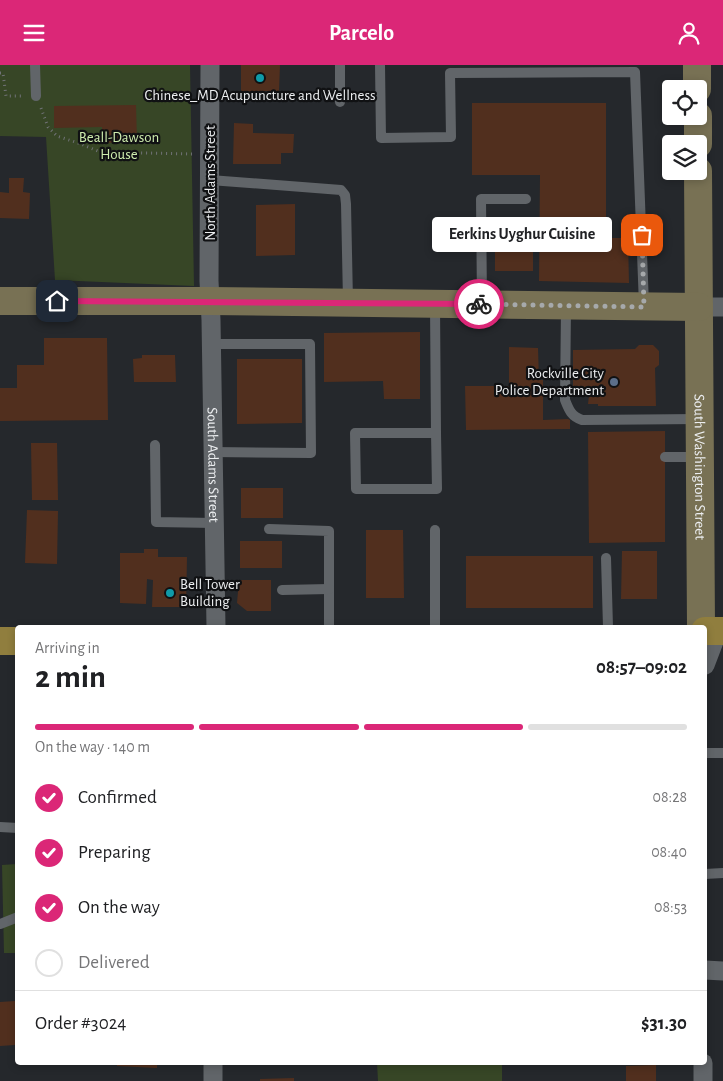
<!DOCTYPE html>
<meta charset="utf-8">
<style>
body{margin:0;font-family:"Alegreya Sans",sans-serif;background:#f6f6f6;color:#202124;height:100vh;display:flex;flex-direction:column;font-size:19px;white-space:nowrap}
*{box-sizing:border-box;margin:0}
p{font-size:16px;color:#757577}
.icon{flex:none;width:28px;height:28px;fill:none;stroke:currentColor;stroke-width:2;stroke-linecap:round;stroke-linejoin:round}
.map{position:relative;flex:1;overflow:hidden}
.sheet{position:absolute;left:15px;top:560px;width:692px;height:440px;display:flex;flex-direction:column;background:#fff;border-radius:5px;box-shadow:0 2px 8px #0003}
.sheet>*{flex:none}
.buttons{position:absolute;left:662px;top:15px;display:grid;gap:10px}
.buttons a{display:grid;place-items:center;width:45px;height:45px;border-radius:5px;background:#fff;box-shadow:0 2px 8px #0003;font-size:25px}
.pin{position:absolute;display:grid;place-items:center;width:42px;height:42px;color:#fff;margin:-21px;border-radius:10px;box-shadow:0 2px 8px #0006}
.courier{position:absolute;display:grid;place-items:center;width:50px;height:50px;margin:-25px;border:4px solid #db2777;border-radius:50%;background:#fff;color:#222;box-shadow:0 1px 6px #0007}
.bubble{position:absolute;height:35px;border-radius:5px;background:#fff;box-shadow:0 2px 8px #0003;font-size:16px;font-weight:700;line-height:35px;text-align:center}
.head em{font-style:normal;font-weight:700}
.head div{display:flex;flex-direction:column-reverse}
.head{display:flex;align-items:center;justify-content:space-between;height:85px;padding:0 20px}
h1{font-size:32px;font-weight:700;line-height:38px}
.bar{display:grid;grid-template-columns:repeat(4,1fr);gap:8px 5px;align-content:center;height:60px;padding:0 20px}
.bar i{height:6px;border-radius:4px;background:#e0e0e0}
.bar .selected{background:#db2777}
.bar p{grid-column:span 4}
.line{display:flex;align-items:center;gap:12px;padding:0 20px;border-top:1px solid #e0e0e0}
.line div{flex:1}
ol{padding:0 20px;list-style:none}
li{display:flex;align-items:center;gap:15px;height:55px}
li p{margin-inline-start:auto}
li .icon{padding:5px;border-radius:50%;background:#db2777;color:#fff;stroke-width:4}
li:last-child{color:#757577}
li i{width:28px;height:28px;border:2px solid #e0e0e0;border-radius:50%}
header{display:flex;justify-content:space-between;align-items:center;height:65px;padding:0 20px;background:#db2777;color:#fff;font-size:22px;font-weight:700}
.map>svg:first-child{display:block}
</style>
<header><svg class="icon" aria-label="menu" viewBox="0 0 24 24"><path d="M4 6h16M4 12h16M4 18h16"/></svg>Parcelo<svg class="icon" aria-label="person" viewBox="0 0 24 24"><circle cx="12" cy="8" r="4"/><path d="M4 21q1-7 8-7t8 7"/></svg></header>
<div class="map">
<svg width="723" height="1016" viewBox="0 0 723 1016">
<rect width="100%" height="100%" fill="#25282c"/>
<g fill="#374626">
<path d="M 0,0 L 190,0 L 194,221 L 55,215 L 46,72 L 0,71 Z"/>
<path d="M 17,799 L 17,888 L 4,888 L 2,800 Z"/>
<path d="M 377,998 L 502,998 L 502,1016 L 378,1016 Z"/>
</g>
<g fill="#512f1e">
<path d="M 241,0 L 280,0 L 279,26 L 265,26 L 265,33 L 241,33 Z"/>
<path d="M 472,38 L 606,38 L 606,173 L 628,173 L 629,218 L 539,216 L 540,110 L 472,110 Z"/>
<path d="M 136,40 L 137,77 L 102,78 L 102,62 L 54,63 L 54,41 Z"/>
<path d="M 234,58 L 253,59 L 253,68 L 294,69 L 293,88 L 281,88 L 281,99 L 233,99 Z"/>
<path d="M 9,113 L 24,113 L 23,127 L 30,128 L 29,154 L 0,153 L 0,127 L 9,128 Z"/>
<path d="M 295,139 L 295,190 L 256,191 L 256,140 Z"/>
<rect x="495" y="166" width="38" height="40"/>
<path d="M 420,267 L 420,334 L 384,334 L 383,316 L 324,317 L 324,268 Z"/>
<path d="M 44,273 L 107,273 L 108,355 L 0,356 L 0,323 L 17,323 L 17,300 L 44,300 Z"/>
<path d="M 639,280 L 653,280 L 659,286 L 659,300 L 655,303 L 656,341 L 598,341 L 598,339 L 588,339 L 589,330 L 573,330 L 573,285 L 635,284 Z"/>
<path d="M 509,282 L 538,283 L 539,315 L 543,315 L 543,355 L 568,354 L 570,355 L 570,364 L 466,365 L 465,321 L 509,321 Z"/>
<path d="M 142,290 L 175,290 L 176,317 L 134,317 L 133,294 L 142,293 Z"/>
<path d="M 237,294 L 302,294 L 302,358 L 237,359 Z"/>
<path d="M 665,366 L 665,477 L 589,478 L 588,367 Z"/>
<path d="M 31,378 L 57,378 L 58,435 L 32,435 Z"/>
<rect x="241" y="423" width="42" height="30"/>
<path d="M 27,445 L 58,446 L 57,499 L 25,498 Z"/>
<path d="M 366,465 L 403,465 L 404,533 L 366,533 Z"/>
<rect x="240" y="476" width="42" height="27"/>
<path d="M 144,484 L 158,484 L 158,492 L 187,492 L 186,542 L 152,542 L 153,515 L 147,514 L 146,539 L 120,538 L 120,488 L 144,488 Z"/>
<path d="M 622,486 L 657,486 L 657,534 L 621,534 Z"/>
<rect x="466" y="491" width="127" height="52"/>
<path d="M 239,515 L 271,515 L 271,546 L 247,546 L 237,538 Z"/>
<path d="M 15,936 L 15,980 L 0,981 L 0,937 Z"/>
<path d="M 117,998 L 157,998 L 157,1003 L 117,1001 Z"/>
<path d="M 656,1000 L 656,1016 L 626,1016 L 626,1001 Z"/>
<path d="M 294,1013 L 294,1016 L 260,1016 L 260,1014 Z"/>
</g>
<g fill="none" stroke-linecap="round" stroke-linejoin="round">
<g stroke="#717377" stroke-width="3" stroke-dasharray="1 4" stroke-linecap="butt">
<path d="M 0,8 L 3,8 L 6,31 L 23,31"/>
<path d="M 41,43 L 48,62 L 57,71 L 81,79 L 100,87 L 192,89"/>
</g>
<g stroke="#616569" stroke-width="10">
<path d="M 35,0 L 36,31"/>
<path d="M 380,0 L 381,73 L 451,72 L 450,8 L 635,7 L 644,240"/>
<path d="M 340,37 L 340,0"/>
<path d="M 210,115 L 341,125 L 345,130 L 346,139 L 348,236"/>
<path d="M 482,238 L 481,134 L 526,134"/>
<path d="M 435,240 L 436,368 L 355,368 L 356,424 L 437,424 L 436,368"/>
<path d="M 566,242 L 565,335 C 569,345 571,351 582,355 L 699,354"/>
<path d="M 212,279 L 310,279 L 311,388 L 213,387"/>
<path d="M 155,380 L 156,457 L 214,458"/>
<path d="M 665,392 L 699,392"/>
<path d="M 269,464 L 329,466 L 329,562"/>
<path d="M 435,465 L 435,562"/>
<path d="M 606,493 L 608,562"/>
<path d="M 282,525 L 329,524"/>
<path d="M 705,688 L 723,688"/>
<path d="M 0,762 L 18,763"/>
<path d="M 705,809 L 723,808"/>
<path d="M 0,859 L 18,852"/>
</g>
<g stroke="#616569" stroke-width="19">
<path id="s1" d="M 210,0 L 209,216 L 211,255 L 216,562"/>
<path d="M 699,242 L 723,242"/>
<path d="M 705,600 L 718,566"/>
<path d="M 705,905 L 723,906"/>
<path d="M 703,998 L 703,1016"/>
<path d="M 213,1016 L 213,998"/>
</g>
<g stroke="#787154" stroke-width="28">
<path d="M 697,0 L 697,24"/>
<path d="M 698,51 L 698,79"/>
<path id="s2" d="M 698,106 L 701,562"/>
<path d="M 0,236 L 210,236 L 699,242"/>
</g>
<g stroke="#907e3e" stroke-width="28">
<path d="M 705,566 L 723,566"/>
<path d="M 0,576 L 18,576"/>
</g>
</g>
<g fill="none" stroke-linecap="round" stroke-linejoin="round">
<path stroke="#a6a9ab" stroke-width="5" stroke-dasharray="0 9" d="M 479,239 L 644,242 L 642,170"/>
<path stroke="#db2777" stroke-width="6" d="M 57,236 L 479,239"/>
</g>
<g fill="#0f9aa8" stroke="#101113" stroke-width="2">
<circle cx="260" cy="13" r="5"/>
<circle cx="170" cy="528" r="5"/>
</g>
<circle fill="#5c6f8a" stroke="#101113" stroke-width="2" cx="614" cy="317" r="5"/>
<g text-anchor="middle" stroke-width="4.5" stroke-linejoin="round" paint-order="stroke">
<g font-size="15" fill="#eceef0" stroke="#101113">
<text x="260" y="35">Chinese_MD Acupuncture and Wellness</text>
<text x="604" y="313" text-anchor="end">Rockville City<tspan x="604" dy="17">Police Department</tspan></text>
<text x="180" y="524" text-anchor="start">Bell Tower<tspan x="180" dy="17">Building</tspan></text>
</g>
<g font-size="15" fill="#ceecae" stroke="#101113">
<text x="119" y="77">Beall-Dawson<tspan x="119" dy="17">House</tspan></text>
</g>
<g font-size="15" fill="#eceef0" stroke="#101113">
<text transform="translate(210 118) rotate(-90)" y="5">North Adams Street</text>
<text dy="5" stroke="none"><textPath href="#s1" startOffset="400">South Adams Street</textPath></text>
<text dy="5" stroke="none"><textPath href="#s2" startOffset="296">South Washington Street</textPath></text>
</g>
</g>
</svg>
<div class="buttons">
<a><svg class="icon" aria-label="locate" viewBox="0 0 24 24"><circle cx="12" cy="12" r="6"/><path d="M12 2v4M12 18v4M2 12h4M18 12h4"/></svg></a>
<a><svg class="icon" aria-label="layers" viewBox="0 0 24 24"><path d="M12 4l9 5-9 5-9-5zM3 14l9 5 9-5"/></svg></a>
</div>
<div class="pin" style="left:642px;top:170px;background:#ea580c"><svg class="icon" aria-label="bag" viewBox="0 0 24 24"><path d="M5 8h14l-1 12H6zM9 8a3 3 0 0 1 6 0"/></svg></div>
<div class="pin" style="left:57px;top:236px;background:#1f2937"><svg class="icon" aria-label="home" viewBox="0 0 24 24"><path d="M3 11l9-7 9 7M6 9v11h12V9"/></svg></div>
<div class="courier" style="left:479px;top:239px"><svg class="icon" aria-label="bike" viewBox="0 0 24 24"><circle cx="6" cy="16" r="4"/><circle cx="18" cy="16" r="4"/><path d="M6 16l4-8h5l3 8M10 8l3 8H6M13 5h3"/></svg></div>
<div class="bubble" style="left:432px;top:152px;width:180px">Eerkins Uyghur Cuisine</div>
<section class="sheet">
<div class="head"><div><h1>2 min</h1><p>Arriving in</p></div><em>08:57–09:02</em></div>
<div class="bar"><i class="selected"></i><i class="selected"></i><i class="selected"></i><i></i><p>On the way · 140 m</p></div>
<ol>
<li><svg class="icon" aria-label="check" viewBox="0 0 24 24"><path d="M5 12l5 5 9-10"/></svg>Confirmed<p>08:28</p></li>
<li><svg class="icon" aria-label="check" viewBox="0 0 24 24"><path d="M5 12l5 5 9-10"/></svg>Preparing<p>08:40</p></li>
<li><svg class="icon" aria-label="check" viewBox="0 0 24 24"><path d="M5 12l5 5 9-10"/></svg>On the way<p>08:53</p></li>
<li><i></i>Delivered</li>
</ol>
<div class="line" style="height:65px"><div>Order #3024</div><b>$31.30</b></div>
</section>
</div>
